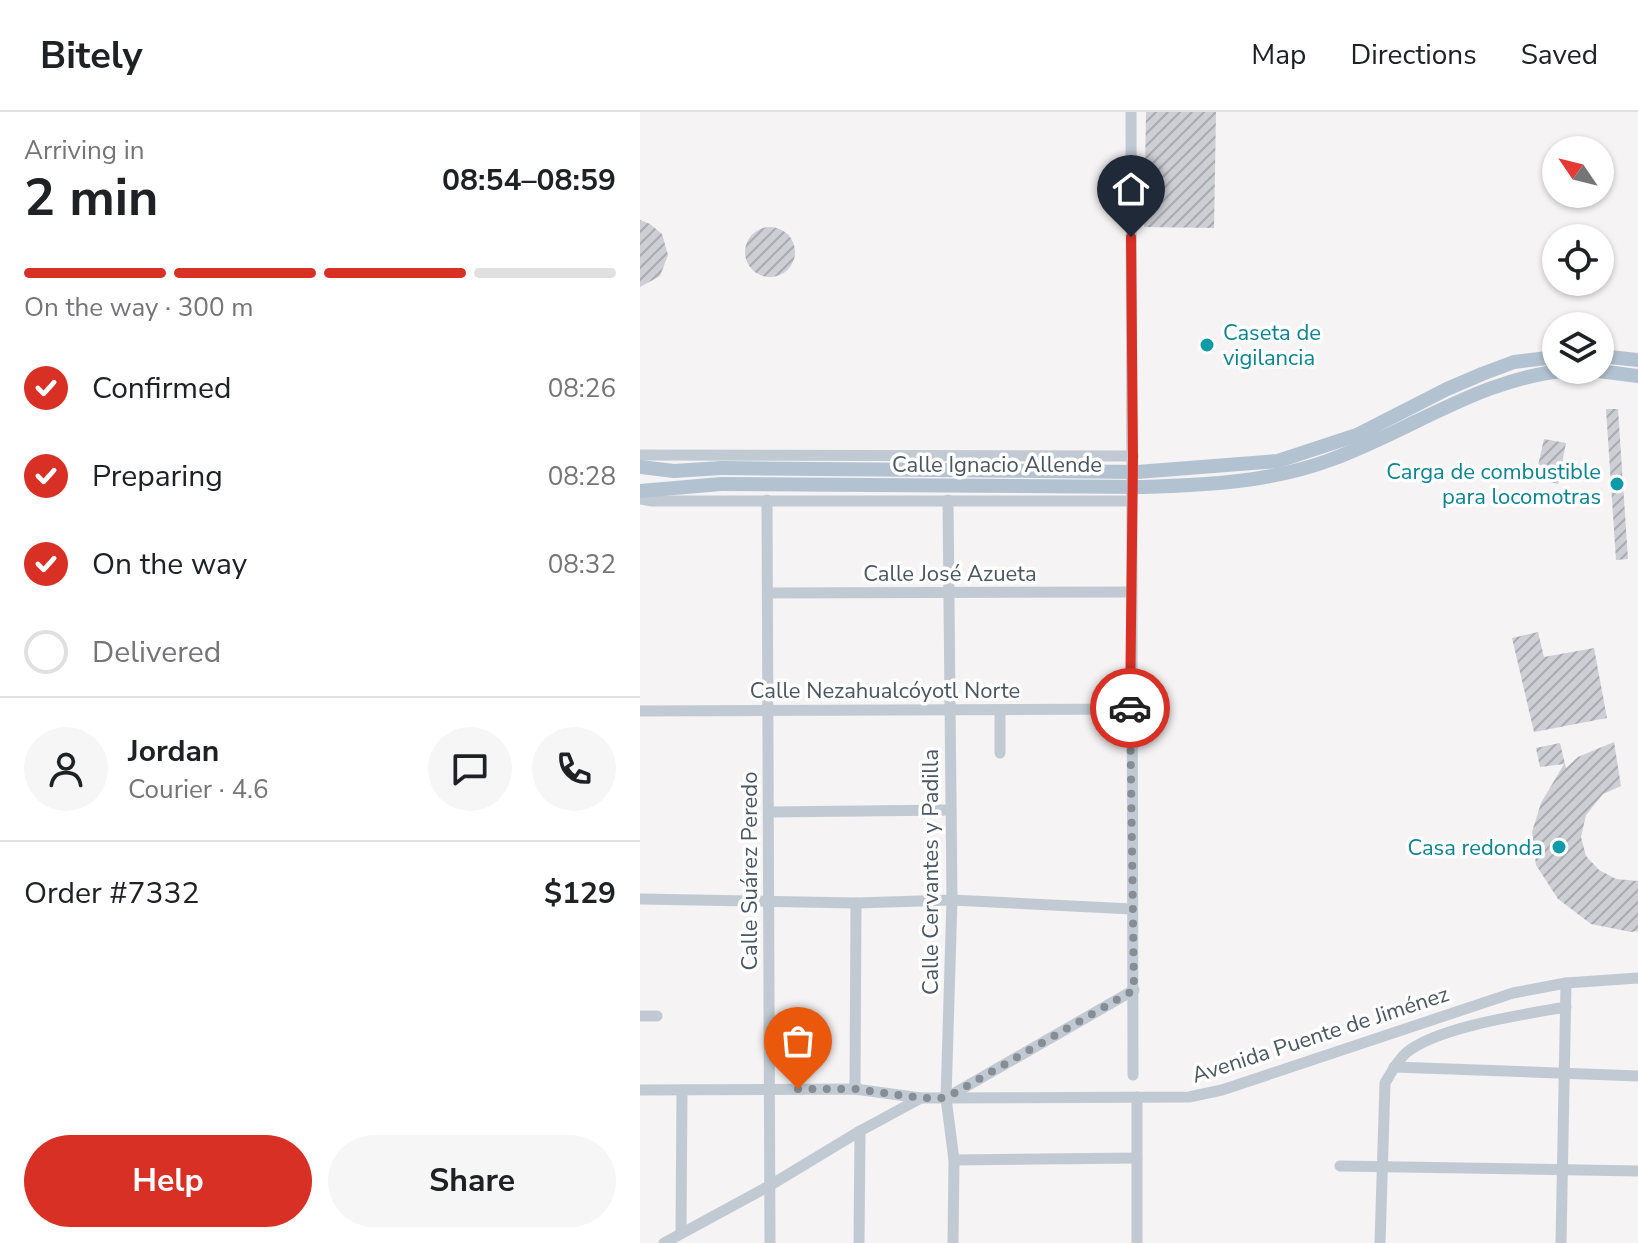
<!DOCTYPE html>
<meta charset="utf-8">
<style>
body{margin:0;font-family:"Nunito Sans",sans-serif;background:#f6f6f6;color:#202124;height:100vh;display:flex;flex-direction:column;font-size:30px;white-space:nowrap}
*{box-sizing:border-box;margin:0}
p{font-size:26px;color:#757577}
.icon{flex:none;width:44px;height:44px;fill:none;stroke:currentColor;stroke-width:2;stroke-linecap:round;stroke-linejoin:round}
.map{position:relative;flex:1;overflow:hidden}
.drawer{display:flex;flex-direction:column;background:#fff;width:640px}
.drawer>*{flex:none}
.needle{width:52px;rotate:305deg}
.fabs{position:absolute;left:902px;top:24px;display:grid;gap:16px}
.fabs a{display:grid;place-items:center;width:72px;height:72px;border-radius:50%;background:#fff;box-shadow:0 2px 6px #0004;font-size:40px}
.pin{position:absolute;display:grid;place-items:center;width:68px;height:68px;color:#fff;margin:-82px -34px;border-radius:50% 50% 50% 0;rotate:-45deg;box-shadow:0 0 8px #0007}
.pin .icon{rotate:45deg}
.courier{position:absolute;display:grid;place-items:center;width:80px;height:80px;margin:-40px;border:6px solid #d93025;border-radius:50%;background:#fff;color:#222;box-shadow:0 2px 10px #0007}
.head em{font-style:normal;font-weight:700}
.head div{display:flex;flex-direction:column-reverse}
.head{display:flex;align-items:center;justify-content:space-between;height:136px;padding:0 24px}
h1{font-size:52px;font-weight:700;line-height:60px}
.bar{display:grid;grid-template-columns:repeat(4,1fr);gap:12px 8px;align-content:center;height:96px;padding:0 24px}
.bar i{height:10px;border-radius:6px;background:#e0e0e0}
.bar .selected{background:#d93025}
.bar p{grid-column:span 4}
.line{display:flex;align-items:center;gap:20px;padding:0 24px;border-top:2px solid #e0e0e0}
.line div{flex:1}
.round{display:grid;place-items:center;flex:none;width:84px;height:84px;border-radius:42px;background:#f6f6f6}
ol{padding:0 24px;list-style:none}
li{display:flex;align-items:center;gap:24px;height:88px}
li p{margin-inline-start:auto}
li .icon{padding:8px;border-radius:50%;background:#d93025;color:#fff;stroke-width:4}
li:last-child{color:#757577}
li i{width:44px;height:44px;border:4px solid #e0e0e0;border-radius:50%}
.primary-button{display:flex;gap:16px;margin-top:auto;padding:16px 24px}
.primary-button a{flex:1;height:92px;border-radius:48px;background:#d93025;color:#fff;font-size:32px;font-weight:700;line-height:92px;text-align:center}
.primary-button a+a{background:#f6f6f6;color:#202124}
header{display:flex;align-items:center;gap:48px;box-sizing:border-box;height:112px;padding:0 40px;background:#fff;border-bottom:2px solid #e0e0e0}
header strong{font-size:38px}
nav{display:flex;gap:44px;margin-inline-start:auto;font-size:28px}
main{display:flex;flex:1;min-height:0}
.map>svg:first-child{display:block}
</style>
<header>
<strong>Bitely</strong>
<nav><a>Map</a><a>Directions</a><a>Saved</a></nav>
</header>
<main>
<section class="drawer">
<div class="head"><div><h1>2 min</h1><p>Arriving in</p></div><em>08:54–08:59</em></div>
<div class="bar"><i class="selected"></i><i class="selected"></i><i class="selected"></i><i></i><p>On the way · 300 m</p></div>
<ol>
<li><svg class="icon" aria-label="check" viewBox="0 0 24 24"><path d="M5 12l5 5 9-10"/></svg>Confirmed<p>08:26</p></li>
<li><svg class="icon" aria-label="check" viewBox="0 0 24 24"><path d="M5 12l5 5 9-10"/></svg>Preparing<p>08:28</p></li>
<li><svg class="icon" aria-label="check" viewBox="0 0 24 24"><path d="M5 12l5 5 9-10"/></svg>On the way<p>08:32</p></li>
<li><i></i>Delivered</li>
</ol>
<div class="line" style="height:144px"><a class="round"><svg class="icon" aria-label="person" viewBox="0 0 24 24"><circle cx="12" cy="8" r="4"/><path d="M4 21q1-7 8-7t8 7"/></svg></a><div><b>Jordan</b><p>Courier · 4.6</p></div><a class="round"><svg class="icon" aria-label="chat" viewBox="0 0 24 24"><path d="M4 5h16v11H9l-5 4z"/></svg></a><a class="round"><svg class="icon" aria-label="phone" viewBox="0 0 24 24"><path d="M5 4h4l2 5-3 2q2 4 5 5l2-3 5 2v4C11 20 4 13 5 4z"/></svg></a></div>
<div class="line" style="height:104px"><div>Order #7332</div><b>$129</b></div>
<div class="primary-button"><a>Help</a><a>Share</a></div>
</section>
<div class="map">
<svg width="998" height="1131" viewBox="0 0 998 1131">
<defs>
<pattern id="building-hatch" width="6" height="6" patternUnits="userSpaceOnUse" patternTransform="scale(2)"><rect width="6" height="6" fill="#cdcfd5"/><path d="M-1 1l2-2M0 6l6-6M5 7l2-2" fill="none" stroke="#a8abb0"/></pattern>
</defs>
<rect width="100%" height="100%" fill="#f5f3f3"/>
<g fill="url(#building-hatch)">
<path d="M 506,0 L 576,0 L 574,116 L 504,115 Z"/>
<path d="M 0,108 L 10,112 L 22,122 L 28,143 L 20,164 L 0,175 Z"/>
<circle cx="130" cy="140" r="25"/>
<path d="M 966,297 L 978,297 L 988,447 L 976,448 Z"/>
<path d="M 904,327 L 926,331 L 918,372 L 895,367 Z"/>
<path d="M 898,520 L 904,545 L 954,536 L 967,606 L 894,620 L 872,526 Z"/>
<path d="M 974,630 L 981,674 L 963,682 L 946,703 L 941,725 L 946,744 L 959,758 L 976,767 L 998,769 L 998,819 L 991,820 L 951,812 L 918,787 L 896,753 L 892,720 L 901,691 L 924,652 L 900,655 L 896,636 L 920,631 L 926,656 L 938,645 Z"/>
</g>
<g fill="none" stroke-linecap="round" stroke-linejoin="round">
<g stroke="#c1cad2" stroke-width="11">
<path d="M 491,0 L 493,963"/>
<path d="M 0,343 L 493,344"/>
<path d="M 0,387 L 12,389 L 491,389"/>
<path d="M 127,388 L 130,1131"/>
<path d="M 308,388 L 312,788 L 306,986 L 314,1048 L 313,1131"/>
<path d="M 128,481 L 491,480"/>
<path d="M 360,598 L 360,641"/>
<path d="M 0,599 L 490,597"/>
<path d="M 129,700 L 311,698"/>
<path d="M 0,787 L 216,791 L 312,788 L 492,797"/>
<path d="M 0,904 L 17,904"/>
<path d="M 754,955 L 998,964"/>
<path d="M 215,977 L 216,791"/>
<path d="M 0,978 L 215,977 L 281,986 L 549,985 L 582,978 L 873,881 L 926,871 L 998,866"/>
<path d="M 306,986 L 494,878"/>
<path d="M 314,1048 L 497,1046"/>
<path d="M 700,1054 L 998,1059"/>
<path d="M 41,1120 L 42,978"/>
<path d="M 24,1131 L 129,1074 L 220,1019 L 281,986"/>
<path d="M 219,1131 L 220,1019"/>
<path d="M 497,1131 L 497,985"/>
<path d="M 740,1131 L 745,971 C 751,961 757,949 766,941 C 796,915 886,902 926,895"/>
<path d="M 921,1131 L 926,871"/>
</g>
<g stroke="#b3c2d1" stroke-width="14">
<path d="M 960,244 L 998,248"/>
<path d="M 951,258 L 998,264"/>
<path d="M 0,355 L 34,359 L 81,356"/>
<path d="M 0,379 L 81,372"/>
</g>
<g stroke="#b3c2d1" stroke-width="14">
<path d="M 81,356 L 497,360 L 638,349 L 717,323 L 807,277 L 842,262 L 874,250 L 916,245"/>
<path d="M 81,372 L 503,375 C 566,373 631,370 690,348 C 773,318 844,263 934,258"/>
</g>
</g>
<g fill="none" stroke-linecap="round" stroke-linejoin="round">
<path stroke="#868d94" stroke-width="8" stroke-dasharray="0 14.4" d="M 158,977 L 215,977 L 281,986 L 306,986 L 494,878 L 490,596"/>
<path stroke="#d93025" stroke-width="10" d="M 490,596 L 493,346 L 491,125"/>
</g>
<g fill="#0f9aa8" stroke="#fff" stroke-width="3">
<circle cx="567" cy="233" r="8"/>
<circle cx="977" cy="372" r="8"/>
<circle cx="919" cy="735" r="8"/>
</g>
<g text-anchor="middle" stroke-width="7" stroke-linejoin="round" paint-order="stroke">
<g font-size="22" fill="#0d838f" stroke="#fff" text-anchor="end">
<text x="583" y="228" text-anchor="start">Caseta de<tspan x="583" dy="25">vigilancia</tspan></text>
<text x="961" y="367">Carga de combustible<tspan x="961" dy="25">para locomotras</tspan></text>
<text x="903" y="743">Casa redonda</text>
</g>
<g font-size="22" fill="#4a5661" stroke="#fff">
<text x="357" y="360">Calle Ignacio Allende</text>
<text x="310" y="469">Calle José Azueta</text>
<text x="245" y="586">Calle Nezahualcóyotl Norte</text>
<text transform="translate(109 759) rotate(-90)" y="8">Calle Suárez Peredo</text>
<text transform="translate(290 760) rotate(-90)" y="8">Calle Cervantes y Padilla</text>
<text transform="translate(680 922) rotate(-18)" y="8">Avenida Puente de Jiménez</text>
</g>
</g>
</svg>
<div class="fabs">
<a><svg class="needle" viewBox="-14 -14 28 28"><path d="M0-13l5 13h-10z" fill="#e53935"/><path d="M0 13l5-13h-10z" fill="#757577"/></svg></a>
<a><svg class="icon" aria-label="locate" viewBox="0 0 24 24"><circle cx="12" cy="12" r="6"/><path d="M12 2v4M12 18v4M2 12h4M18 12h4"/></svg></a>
<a><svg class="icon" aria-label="layers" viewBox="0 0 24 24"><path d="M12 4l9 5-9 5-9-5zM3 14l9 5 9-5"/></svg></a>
</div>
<div class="pin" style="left:158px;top:977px;background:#ea580c"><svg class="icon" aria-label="bag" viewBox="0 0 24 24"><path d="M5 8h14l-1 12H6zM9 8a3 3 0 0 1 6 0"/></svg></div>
<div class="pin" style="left:491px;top:125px;background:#1f2937"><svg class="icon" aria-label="home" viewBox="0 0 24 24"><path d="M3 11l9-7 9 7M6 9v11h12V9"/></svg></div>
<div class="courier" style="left:490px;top:596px"><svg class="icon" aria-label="car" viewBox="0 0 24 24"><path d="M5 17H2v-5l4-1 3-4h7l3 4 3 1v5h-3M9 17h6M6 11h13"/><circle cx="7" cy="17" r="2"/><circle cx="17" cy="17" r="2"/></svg></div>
</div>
</main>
